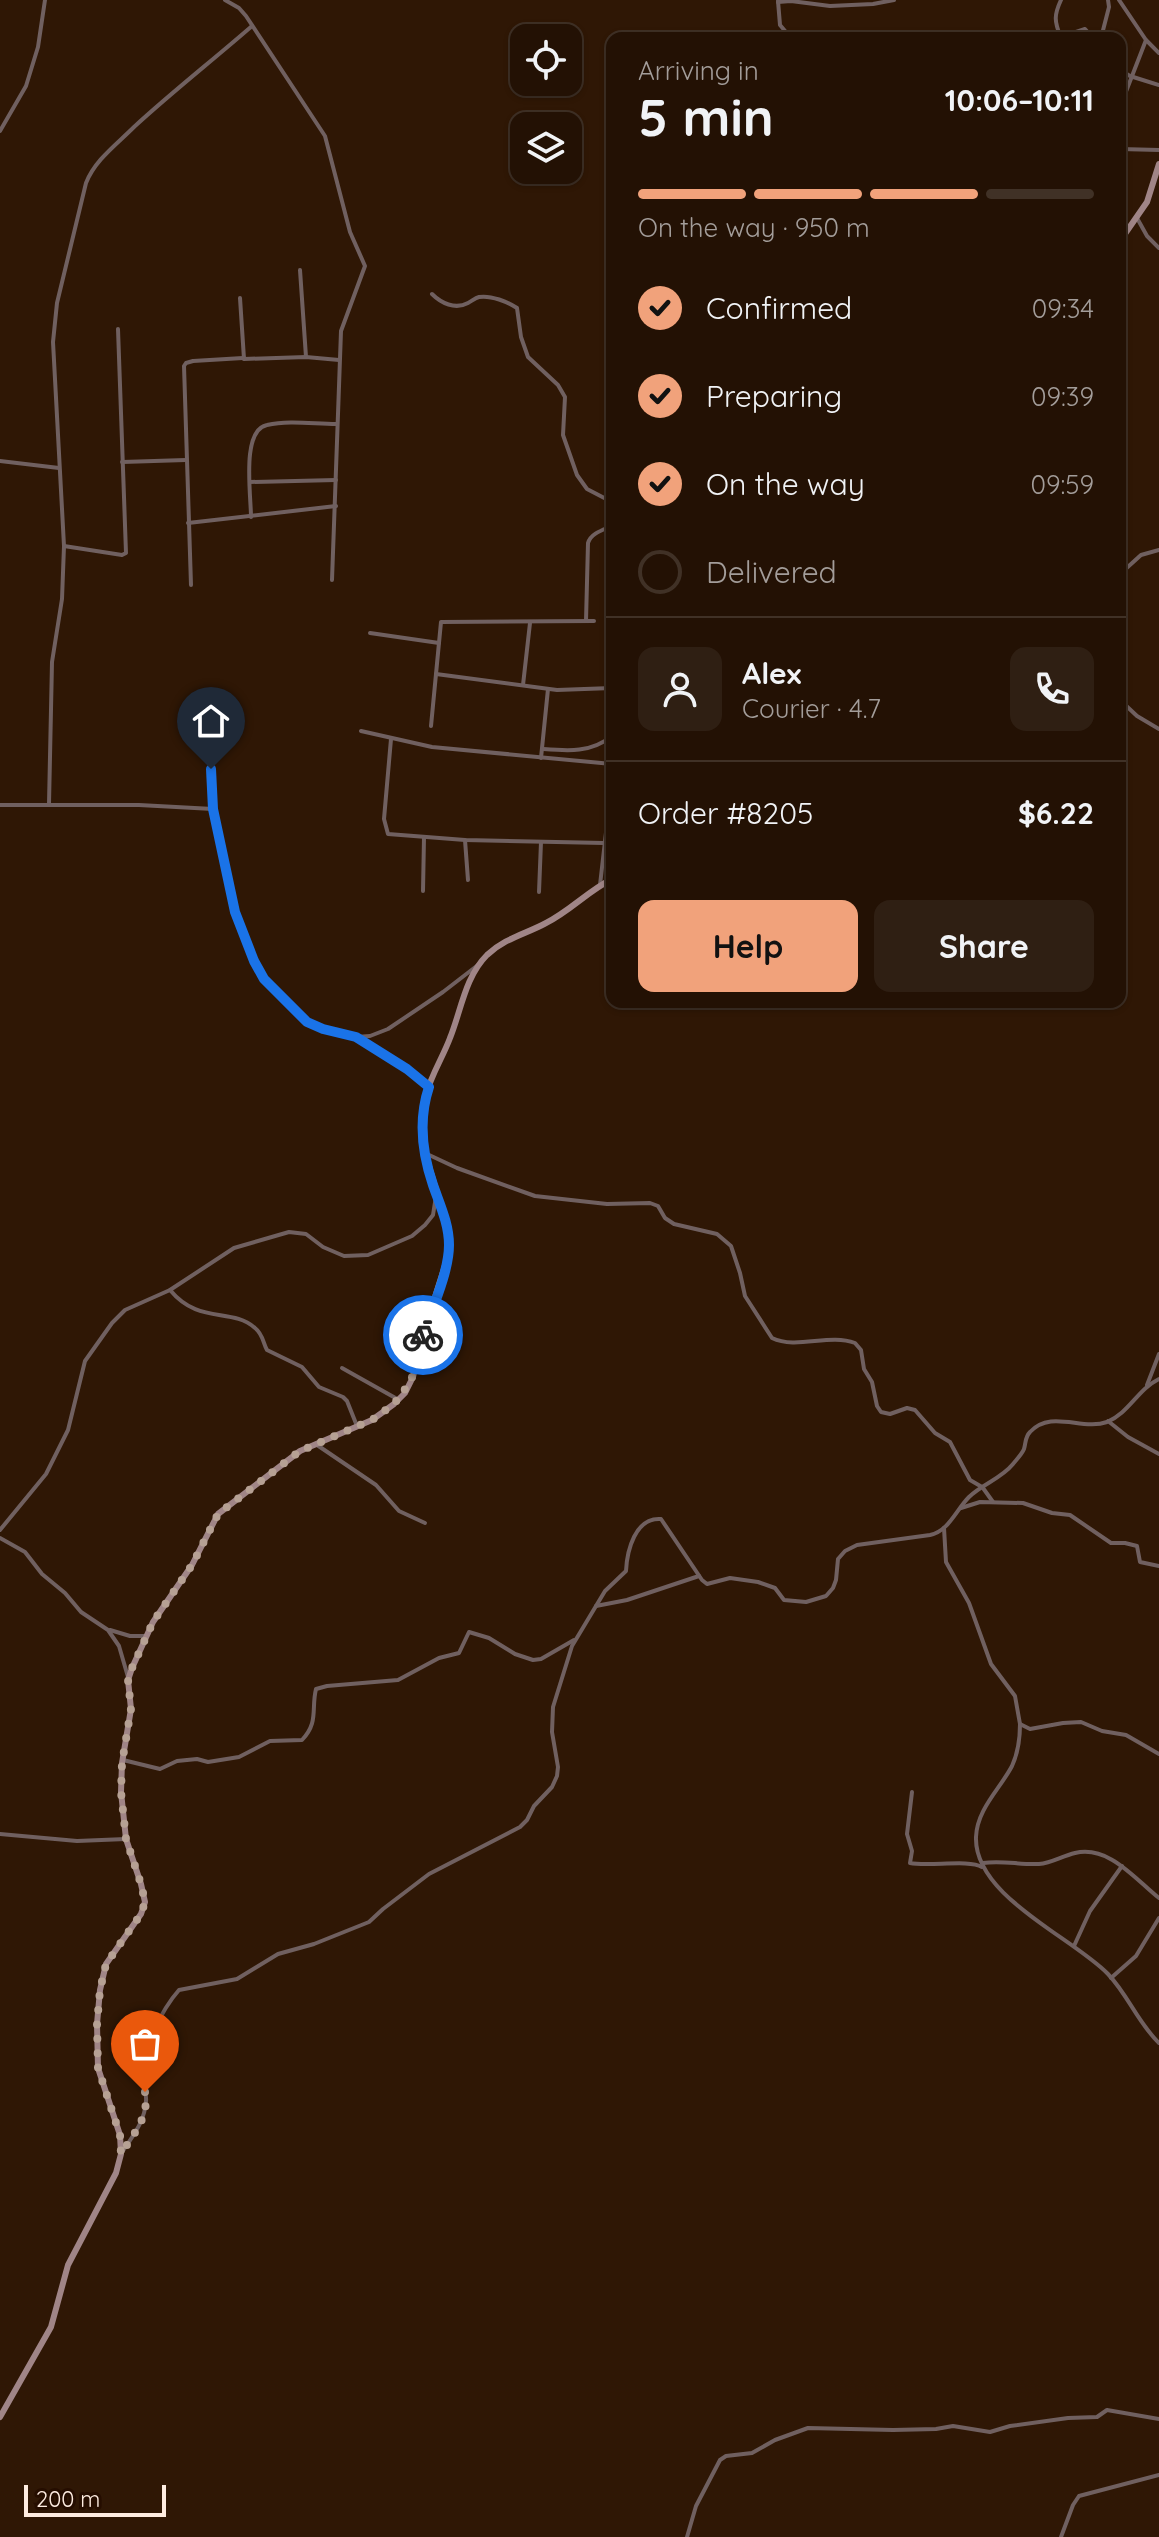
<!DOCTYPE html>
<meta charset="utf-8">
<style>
body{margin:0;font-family:Quicksand,sans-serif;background:#2f1f13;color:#f1f3f6;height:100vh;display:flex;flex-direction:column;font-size:30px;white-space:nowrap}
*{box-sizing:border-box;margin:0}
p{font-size:26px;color:#a39d9a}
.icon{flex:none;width:44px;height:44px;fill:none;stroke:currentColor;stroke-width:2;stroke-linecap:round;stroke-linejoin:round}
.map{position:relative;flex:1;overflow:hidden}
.side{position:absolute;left:606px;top:32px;width:520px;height:976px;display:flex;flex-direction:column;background:#231104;border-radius:16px;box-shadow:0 2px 6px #0004,0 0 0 2px #403126}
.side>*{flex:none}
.tools{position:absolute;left:510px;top:24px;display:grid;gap:16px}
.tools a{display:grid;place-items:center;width:72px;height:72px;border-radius:16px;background:#231104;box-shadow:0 2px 6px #0004,0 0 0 2px #403126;font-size:40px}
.scale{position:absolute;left:24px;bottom:20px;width:142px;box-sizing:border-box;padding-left:8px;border:4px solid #feece1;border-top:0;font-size:22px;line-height:28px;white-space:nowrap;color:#feece1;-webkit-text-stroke:6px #250d00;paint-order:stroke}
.pin{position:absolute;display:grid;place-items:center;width:68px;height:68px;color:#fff;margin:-82px -34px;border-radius:50% 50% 50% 0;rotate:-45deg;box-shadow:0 0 8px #0007}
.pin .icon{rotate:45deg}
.courier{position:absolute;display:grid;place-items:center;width:80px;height:80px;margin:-40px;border:6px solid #1a73e8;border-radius:50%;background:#fff;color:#222;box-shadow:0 2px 10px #0007}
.headline em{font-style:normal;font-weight:800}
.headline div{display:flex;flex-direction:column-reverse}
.headline{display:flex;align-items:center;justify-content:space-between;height:136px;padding:0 32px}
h1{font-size:52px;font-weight:800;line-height:60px}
.bar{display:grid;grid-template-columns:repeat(4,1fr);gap:12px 8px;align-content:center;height:96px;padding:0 32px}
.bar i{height:10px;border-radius:6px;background:#403126}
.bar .active{background:#f1a27b}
.bar p{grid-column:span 4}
.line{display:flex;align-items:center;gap:20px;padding:0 32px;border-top:2px solid #403126}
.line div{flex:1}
.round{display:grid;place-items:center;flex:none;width:84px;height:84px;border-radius:16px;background:#2f1f13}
ol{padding:0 32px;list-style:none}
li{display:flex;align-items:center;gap:24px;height:88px}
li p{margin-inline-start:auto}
li .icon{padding:8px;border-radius:50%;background:#f1a27b;color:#111;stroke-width:4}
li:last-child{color:#a39d9a}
li i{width:44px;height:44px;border:4px solid #403126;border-radius:50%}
.action{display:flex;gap:16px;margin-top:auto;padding:16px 32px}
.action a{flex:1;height:92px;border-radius:16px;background:#f1a27b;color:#111;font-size:32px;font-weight:800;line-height:92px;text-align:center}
.action a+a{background:#2f1f13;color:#f1f3f6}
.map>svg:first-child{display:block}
</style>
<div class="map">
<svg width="1159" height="2537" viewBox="0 0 1159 2537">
<rect width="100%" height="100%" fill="#2f1705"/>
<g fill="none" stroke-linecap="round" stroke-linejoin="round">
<g stroke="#706060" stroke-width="4">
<path d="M 225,0 L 239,8 L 246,16 L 325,136 L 350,232 L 365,266 L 341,331 L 332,580"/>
<path d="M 1119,0 L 1146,40 L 1159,53"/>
<path d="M 778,1 L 780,25 L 791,38"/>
<path d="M 778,2 L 791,1 L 830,6 L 873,4 L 894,0"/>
<path d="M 1061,37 L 1085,29 L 1093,38"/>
<path d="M 1061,38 C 1054,21 1054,15 1061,0"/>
<path d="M 1101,38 L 1109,7 L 1108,0"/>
<path d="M 1120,70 L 1130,76 L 1159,85"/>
<path d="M 1120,107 L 1146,40"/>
<path d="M 0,131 L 26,86 L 38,47 L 45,0"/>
<path d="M 1120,149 L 1159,150"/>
<path d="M 1137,218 L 1147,236 L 1159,248"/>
<path d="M 300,270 L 306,357"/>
<path d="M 432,294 C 441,303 455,310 468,303 C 472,301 475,298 479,297 C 491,295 508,302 517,308 L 521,337 L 528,357 L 558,385 L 565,397 L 563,435 L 577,475 L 587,489 L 612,502"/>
<path d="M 240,298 L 244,359 L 306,357 L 339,360"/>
<path d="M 0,461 L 59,468"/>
<path d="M 122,462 L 186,460"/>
<path d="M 250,482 L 336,480"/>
<path d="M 251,517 C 251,495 241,430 267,425 C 289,420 314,424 336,424"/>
<path d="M 188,523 L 336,506"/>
<path d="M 64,546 L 122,555 L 126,553 L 118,329"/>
<path d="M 1120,574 L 1141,555 L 1159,550"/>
<path d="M 191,585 L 184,366 L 186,363 L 193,361 L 243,358"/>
<path d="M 586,621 L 588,543 C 591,533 603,530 612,526"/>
<path d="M 370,633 L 439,643"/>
<path d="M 436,674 L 557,690 L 612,688"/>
<path d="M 523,685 L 530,623"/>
<path d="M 1120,700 L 1137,716 L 1159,729"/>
<path d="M 210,704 L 212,801 L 235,912 L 254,961 L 264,979 L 296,1012 L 315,1027 L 356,1037 L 370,1036 L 388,1029 L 443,992 L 478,965"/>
<path d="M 431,726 L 441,622 L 594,621"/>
<path d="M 361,731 L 432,747 L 612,764"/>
<path d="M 391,739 L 384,819 L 388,834 L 465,840 L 604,843"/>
<path d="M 543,749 C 568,751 591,753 612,736"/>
<path d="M 541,758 L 548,689"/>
<path d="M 49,804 L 52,662 L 62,599 L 64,546 L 53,342 L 57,303 L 86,183 C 95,160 116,145 134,127 C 172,92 213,60 252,26"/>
<path d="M 0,805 L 139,805 L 213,809"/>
<path d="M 465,840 L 468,880"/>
<path d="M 600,885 L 612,780"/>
<path d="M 423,891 L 424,837"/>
<path d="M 539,892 L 541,842"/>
<path d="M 359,1038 L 407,1069 L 429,1087"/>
<path d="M 427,1154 L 457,1168 L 535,1196 L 607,1204 L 650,1203 L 658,1206 L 665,1218 L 674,1224 L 717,1234 L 731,1246 L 740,1273 L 745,1296 L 772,1338 C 797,1350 829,1333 855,1343 L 861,1350 L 864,1369 L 872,1382 L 877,1406 L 881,1412 L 890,1414 L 907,1408 L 915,1410 L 935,1433 L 950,1442 L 970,1480 L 982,1487"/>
<path d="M 170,1290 C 199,1325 231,1307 255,1328 C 263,1334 263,1343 267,1350 L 302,1367 L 319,1387 L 343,1397 L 347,1401 L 357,1426"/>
<path d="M 342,1368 L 399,1400"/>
<path d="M 1147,1385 L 1159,1354"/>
<path d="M 1108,1421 L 1128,1437 L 1159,1454"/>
<path d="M 317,1445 L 376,1485 L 399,1511 L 425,1523"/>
<path d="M 983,1488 L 993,1502"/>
<path d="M 961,1508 L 980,1502 L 1023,1503 L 1052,1513 L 1070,1515 L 1111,1543 L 1125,1543 L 1137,1546 L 1140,1562 L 1159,1566"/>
<path d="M 944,1528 L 946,1562 L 969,1603 L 991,1664 L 1015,1696 L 1020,1724 L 1030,1729 L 1063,1723 L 1081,1722 L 1102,1731 L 1126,1735 L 1159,1754"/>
<path d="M 0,1530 L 46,1474 L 68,1430 L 85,1361 L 112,1323 L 125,1310 L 170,1290 L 234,1248 L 289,1232 L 306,1234 L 323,1247 L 344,1256 L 368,1255 L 412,1236 L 425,1225 L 433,1215 L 436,1196"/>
<path d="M 0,1538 L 25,1552 L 42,1574 L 65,1593 L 81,1612 L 108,1630 L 119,1646 L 128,1677"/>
<path d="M 596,1606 L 627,1600 L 699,1576"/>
<path d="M 110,1630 L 130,1636 L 147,1636"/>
<path d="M 1020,1724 C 1020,1738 1018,1753 1012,1766 C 1000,1789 977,1809 976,1837 C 974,1896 1072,1937 1108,1974 C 1128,1995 1138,2023 1159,2043"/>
<path d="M 123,1760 L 160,1769 L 177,1761 L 197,1759 L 208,1762 L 239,1757 L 270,1741 L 302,1740 C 319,1722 311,1709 316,1689 L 327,1686 L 398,1680 L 439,1658 L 459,1653 L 469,1632 L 489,1638 L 515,1654 L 533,1660 L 541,1659 L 574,1640"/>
<path d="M 912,1792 L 907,1834 L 912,1851 L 910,1863 C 928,1867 969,1859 982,1867"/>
<path d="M 0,1834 L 77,1841 L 126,1839"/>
<path d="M 983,1863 C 1002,1860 1020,1865 1039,1864 C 1052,1863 1062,1856 1075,1853 C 1109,1845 1135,1879 1159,1898"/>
<path d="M 1074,1946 L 1090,1911 L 1122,1866"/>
<path d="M 1111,1978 L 1136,1956 L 1159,1918"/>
<path d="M 122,2152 C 133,2136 145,2121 146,2101 C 147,2092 142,2085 141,2076 C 140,2052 163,2008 179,1990 L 237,1979 L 278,1954 L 314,1944 L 369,1922 L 383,1909 L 429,1874 L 520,1827 L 527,1820 L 534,1806 L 552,1787 L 557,1776 L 558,1767 L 552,1732 L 553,1707 L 572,1646 L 605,1591 L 626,1571 C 627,1551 635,1517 661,1519 L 702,1580 L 707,1584 L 730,1578 L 758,1582 L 775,1588 L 784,1600 L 806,1602 L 826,1596 L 833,1588 L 836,1580 L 838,1559 L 845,1551 L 857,1545 L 930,1535 C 949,1531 956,1510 969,1497 C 982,1484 1001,1479 1013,1464 C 1017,1459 1022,1454 1024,1449 C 1026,1442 1025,1437 1030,1432 C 1051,1409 1082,1431 1107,1422 C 1129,1413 1138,1389 1159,1379"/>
<path d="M 687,2537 L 696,2506 L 720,2460 L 726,2456 L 752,2453 L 775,2440 L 808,2428 L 893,2430 L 936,2429 L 953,2426 L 990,2432 L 1010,2426 L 1068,2418 L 1097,2417 L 1107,2410 L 1159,2419"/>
<path d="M 1061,2537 L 1073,2505 L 1079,2496 L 1159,2475"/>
</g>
<g stroke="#a08587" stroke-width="6">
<path d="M 1120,241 L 1147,202 L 1159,164"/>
<path d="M 0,2417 L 51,2327 L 68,2265 L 116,2173 L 121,2154 L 120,2135 L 98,2068 L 97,2024 L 100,1990 L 106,1964 L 141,1914 L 145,1902 L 141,1884 L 126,1839 L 121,1792 L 122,1763 L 131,1709 L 128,1680 L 132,1668 L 153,1622 L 192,1565 L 218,1514 L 300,1451 L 372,1420 L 394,1404 L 405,1393 L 413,1377 L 422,1338 L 448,1256 C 452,1215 427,1178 423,1137 C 421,1123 422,1109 426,1095 C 431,1075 443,1057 450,1038 C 461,1011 465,977 487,955 C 505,938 526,934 546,923 C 570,911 588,891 612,879"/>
</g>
</g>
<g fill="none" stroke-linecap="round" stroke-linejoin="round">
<path stroke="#b6a194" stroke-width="8" stroke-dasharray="0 14.4" d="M 145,2092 C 150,2116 133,2135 121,2154 L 120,2135 L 98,2068 L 97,2024 L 100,1990 L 106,1964 L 141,1914 L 145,1902 L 141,1884 L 126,1839 L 121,1792 L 122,1763 L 131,1709 L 128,1680 L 132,1668 L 153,1622 L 192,1565 L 218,1514 L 300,1451 L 372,1420 L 394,1404 L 411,1381 L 423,1335"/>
<path stroke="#1a73e8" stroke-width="10" d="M 211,769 L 213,809 L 235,912 L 254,961 L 264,979 L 307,1022 L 323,1029 L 356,1037 L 407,1069 L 429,1087 C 418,1120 422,1153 433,1185 C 440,1205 449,1224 449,1245 C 449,1272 432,1309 423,1335"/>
</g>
</svg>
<div class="tools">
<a><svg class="icon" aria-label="locate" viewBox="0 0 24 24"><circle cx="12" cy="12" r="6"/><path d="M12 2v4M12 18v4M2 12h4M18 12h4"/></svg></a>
<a><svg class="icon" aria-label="layers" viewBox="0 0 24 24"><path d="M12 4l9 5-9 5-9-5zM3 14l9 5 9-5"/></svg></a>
</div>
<div class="scale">200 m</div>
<div class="pin" style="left:145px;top:2092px;background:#ea580c"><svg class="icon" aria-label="bag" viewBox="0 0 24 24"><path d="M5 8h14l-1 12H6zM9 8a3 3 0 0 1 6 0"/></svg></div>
<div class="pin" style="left:211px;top:769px;background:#1f2937"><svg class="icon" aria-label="home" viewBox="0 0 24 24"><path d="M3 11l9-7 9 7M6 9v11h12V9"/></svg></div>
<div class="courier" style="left:423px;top:1335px"><svg class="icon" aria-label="bike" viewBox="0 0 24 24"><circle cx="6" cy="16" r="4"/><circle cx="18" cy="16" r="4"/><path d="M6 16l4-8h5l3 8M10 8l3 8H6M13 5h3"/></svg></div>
<section class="side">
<div class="headline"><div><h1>5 min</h1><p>Arriving in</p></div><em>10:06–10:11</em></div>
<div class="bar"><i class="active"></i><i class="active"></i><i class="active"></i><i></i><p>On the way · 950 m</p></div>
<ol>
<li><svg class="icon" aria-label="check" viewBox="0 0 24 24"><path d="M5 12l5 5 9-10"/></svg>Confirmed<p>09:34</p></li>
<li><svg class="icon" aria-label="check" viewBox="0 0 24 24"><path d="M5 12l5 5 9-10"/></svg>Preparing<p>09:39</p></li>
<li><svg class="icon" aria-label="check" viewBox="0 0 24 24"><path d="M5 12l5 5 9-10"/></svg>On the way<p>09:59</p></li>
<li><i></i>Delivered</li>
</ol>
<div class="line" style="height:144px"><a class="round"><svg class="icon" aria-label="person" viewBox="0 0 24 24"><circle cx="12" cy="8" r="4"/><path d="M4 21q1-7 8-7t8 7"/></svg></a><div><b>Alex</b><p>Courier · 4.7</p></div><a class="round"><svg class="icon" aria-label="phone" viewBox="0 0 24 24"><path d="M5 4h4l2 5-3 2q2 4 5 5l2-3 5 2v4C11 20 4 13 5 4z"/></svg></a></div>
<div class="line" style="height:104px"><div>Order #8205</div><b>$6.22</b></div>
<div class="action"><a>Help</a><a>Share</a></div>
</section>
</div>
